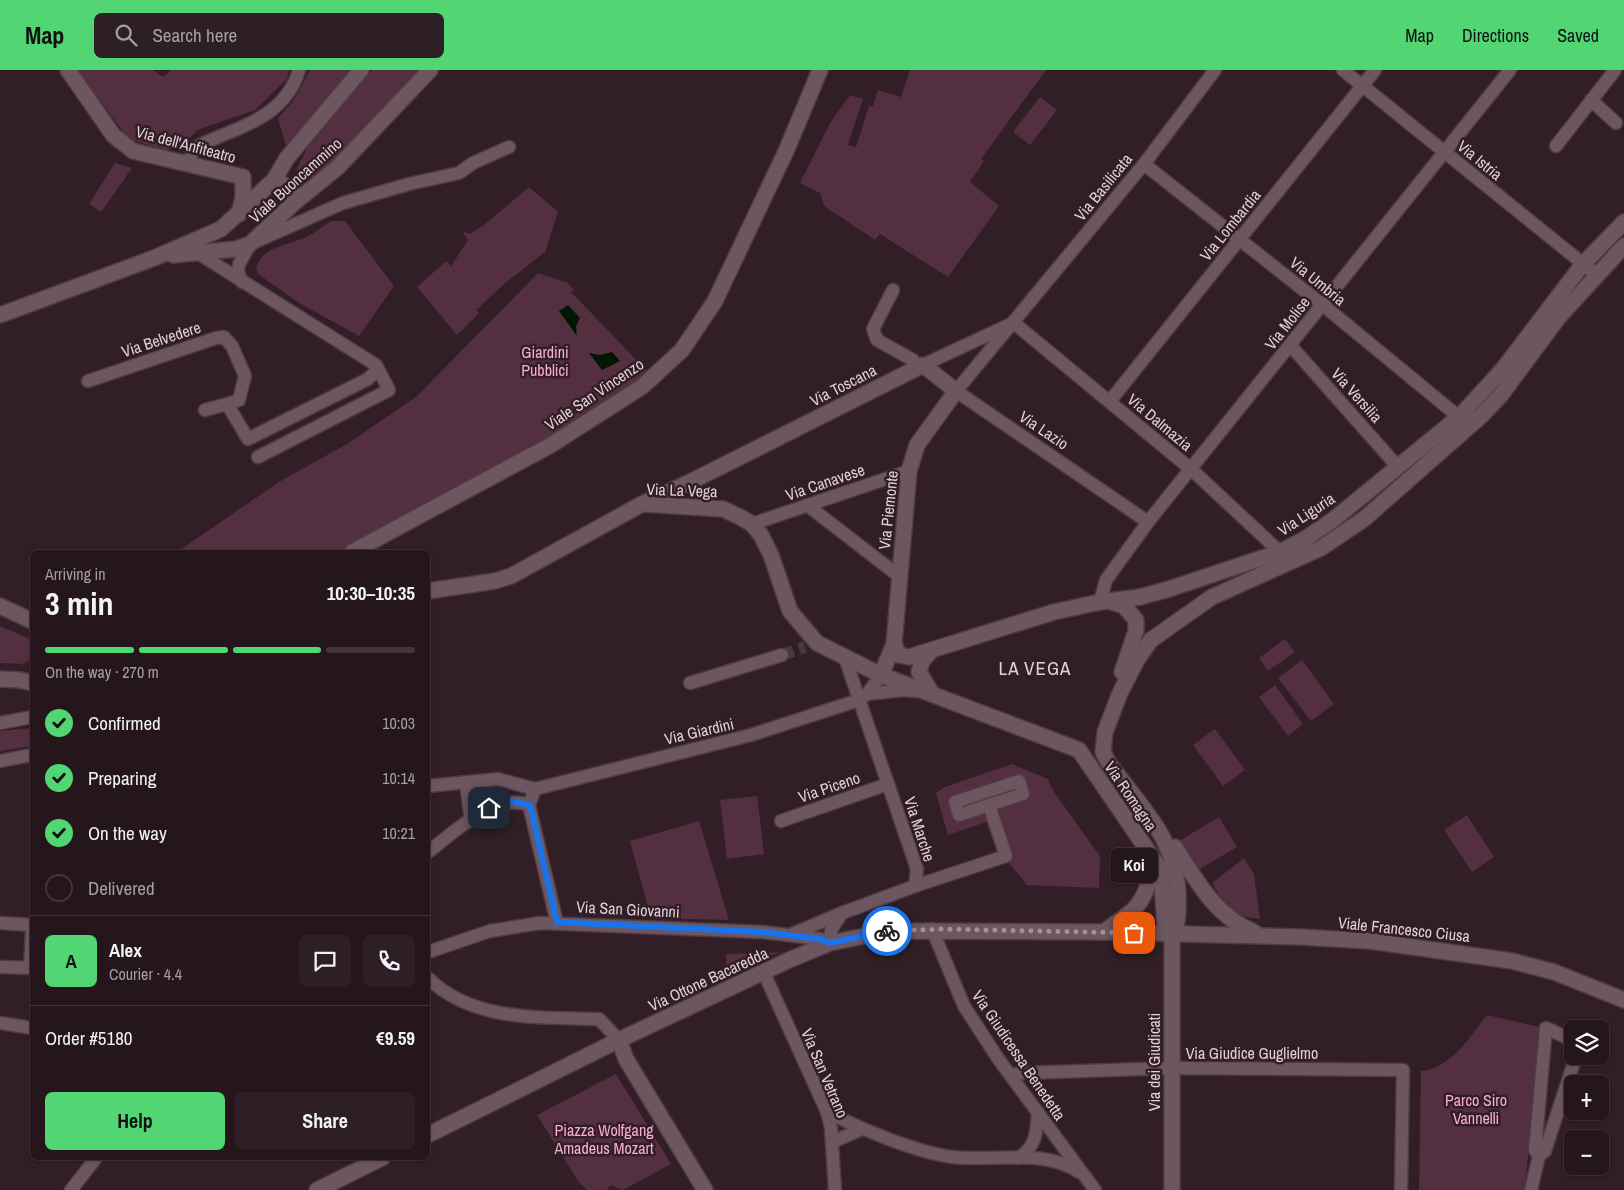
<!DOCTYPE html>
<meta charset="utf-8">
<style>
body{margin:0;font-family:"Archivo Narrow",sans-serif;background:#2d1f25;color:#f1f3f6;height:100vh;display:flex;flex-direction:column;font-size:19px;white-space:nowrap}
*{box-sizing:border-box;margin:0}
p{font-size:16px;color:#a39fa3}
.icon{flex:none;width:28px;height:28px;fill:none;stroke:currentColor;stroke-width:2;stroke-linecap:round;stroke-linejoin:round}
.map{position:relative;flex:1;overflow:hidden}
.drawer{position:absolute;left:30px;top:480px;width:400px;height:610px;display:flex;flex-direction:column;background:#25161c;border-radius:8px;box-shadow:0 1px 4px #0004,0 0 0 1px #42353b}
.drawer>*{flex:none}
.controls{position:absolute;left:1564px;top:950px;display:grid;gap:10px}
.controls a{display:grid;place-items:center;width:45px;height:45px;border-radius:8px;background:#25161c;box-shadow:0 1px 4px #0004,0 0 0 1px #42353b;font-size:25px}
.pin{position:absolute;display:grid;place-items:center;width:42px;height:42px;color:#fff;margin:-21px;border-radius:10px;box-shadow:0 2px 8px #0006}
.courier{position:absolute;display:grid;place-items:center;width:50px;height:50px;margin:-25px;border:4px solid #1a73e8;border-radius:50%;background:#fff;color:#222;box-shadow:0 1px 6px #0007}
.bubble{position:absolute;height:35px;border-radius:8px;background:#25161c;box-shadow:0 1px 4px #0004,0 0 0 1px #42353b;font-size:16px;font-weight:700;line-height:35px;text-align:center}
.summary em{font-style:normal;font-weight:700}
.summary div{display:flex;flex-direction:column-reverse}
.summary{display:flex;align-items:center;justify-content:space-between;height:85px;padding:0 15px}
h1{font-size:32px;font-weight:700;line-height:38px}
.bar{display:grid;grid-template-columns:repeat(4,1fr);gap:8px 5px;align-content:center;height:60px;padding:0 15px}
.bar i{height:6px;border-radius:4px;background:#42353b}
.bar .on{background:#51d673}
.bar p{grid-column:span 4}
.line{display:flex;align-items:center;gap:12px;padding:0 15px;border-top:1px solid #42353b}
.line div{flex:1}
.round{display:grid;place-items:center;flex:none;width:52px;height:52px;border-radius:8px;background:#2d1f25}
ol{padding:0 15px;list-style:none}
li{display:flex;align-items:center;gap:15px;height:55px}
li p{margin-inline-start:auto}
li .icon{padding:5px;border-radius:50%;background:#51d673;color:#111;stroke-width:4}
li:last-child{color:#a39fa3}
li i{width:28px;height:28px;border:2px solid #42353b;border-radius:50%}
.action{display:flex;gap:10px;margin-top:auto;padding:10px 15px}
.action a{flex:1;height:58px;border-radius:8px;background:#51d673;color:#111;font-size:20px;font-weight:700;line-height:58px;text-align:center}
.action a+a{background:#2d1f25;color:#f1f3f6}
header{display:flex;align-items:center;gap:30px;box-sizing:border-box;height:70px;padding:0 25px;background:#51d673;color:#111}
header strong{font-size:24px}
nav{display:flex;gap:28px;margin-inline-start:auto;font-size:18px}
.search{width:350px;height:45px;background:#2d1f25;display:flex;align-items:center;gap:12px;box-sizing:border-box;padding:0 18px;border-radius:8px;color:#a39fa3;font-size:19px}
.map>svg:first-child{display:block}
</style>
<header>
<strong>Map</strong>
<div class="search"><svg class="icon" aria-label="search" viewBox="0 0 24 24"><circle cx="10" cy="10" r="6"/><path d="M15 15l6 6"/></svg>Search here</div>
<nav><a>Map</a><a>Directions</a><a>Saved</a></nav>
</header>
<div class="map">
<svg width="1624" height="1120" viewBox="0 0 1624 1120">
<rect width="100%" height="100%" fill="#311e26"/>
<g fill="#542f3f">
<path d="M 77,0 L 153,0 L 163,7 L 172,0 L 289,0 L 287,9 L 255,40 L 197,60 L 186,72 L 166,81 L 128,68 Z"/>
<path d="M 310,0 L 349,0 L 294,71 L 286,76 L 278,48 L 293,31 Z"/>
<path d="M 372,0 L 422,0 L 338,91 L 314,110 L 307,104 L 296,100 L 308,77 Z"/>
<path d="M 910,0 L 1046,0 L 981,89 L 984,91 L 970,112 L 999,136 L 948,207 L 880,164 L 875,170 L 824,136 L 820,123 L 800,113 L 830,53 L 850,25 L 863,29 L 848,75 L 856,77 L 869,36 L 873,36 L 878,20 L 901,27 Z"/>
<path d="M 1040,27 L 1057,40 L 1030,75 L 1013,62 Z"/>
<path d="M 115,93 L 132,98 L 101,142 L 89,134 Z"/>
<path d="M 529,117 L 558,142 L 545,182 L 503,215 L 476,240 L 479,243 L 457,265 L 417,217 L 446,191 L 451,196 L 468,170 L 462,161 L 470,164 L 484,155 Z"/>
<path d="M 331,151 L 345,151 L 394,216 L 359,266 L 299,233 L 258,204 L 256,199 C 260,178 287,175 304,168 C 314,164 323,156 331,151 Z"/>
<path d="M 538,203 L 568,213 L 574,220 L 571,222 L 649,303 L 550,369 L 339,482 L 177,482 L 279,412 L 347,374 L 416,327 Z"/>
<path d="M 0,556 L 32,570 L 31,590 L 22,594 L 0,593 Z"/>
<path d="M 1285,569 L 1295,582 L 1268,601 L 1259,588 Z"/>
<path d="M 1302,590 L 1334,634 L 1311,651 L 1278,608 Z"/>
<path d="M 1275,615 L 1303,654 L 1288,666 L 1259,627 Z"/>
<path d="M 32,658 L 32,676 L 0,681 L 0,661 Z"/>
<path d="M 1215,659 L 1245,700 L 1223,716 L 1193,675 Z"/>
<path d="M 1012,694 L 1048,709 L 1054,722 L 1100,786 L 1099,818 L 1027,815 L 995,776 L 986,752 L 948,765 L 936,723 L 945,717 Z"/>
<path d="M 757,726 L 764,784 L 727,789 L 720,730 Z"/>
<path d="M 1467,745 L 1494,787 L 1472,802 L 1444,760 Z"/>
<path d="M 1219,747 L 1237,777 L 1200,799 L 1179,771 Z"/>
<path d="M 699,751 L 729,850 L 651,848 L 630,771 Z"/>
<path d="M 1244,788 L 1254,804 L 1260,849 L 1239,846 L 1220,826 L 1212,813 Z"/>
<path d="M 780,882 L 727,905 L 726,884 Z"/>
<path d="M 1487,945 L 1540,957 L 1525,1120 L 1419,1120 L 1421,1001 C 1451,998 1469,968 1487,945 Z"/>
<path d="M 616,1004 L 671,1094 L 623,1120 L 610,1115 L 607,1120 L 587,1120 L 578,1111 L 537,1045 Z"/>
</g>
<g fill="#001703">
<path d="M 568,235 L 580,248 L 576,256 L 577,266 L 559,241 Z"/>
<path d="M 612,282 L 620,291 L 602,300 L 589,283 L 600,285 Z"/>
</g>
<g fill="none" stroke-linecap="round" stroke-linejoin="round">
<path stroke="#4b3940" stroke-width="12" stroke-dasharray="12 6" stroke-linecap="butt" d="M 782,585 L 805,577"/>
<g stroke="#4c3c43" stroke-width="15">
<g id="minor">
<path d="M 1343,0 L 1597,205"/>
<path d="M 1591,30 L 1616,53"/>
<path d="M 1556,76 L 1615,0"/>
<path d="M 1144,94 L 1329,240 L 1465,352"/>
<path d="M 189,95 C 190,90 191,84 194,80 C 200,73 210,71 218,67 C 252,54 288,39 299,0"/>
<path d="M 196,182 L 376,295 L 389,320 L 258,387"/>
<path d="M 242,212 L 238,202 L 239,194 L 250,174 L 343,133 L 409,114 L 459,103 L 473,93 L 509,77"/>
<path d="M 893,220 L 873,259 L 877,270 L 913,290 L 917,298"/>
<path d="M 1014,253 L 1192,400 L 1280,482"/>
<path d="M 1290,275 L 1398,397"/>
<path d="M 923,295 L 1009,255"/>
<path d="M 88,311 L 216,268 L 224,267 L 232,276 L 245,306 L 239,330 L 227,334"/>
<path d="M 1110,331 L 1375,0"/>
<path d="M 205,340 L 227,334 L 248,369 L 368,309 L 378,299"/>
<path d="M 807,435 L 899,506"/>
<path d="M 1148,452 L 956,321 L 1144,94 L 1215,0"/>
<path d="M 752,454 L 909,401"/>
<path d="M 1100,532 L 1106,510 L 1148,452 L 1510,0"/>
<path d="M 690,613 L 782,585"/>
<path d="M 867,624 L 903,620 L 916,621"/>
<path d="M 0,653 L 32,647"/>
<path d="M 0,691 L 32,685"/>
<path d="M 466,712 L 471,751"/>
<path d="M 428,716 L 498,709 L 535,719 L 751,665 L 859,630 L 867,624 L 881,605"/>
<path d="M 535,719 L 529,735 L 557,853"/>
<path d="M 781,751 L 888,714"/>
<path d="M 428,782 C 455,762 494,722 529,735"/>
<path d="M 915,816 L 1006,786 L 989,735 L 1023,724 L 1019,711 L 955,732 L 959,745 L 989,735"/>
<path d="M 0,853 L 32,855"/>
<path d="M 932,859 L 964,936 L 999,990 L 1095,1120"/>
<path d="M 790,865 L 842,843"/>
<path d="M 428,882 L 490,861 L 540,853 L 763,862 L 820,869 L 830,873 L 831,860 L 842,843 L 915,816 L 917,799 L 845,588"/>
<path d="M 0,897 L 32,898"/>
<path d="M 30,898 L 32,862"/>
<path d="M 764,903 L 827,1042 L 831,1058 L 835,1120"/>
<path d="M 428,908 C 473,952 540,947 599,949 L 619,970"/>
<path d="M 0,953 L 32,958"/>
<path d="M 1011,1005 L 1023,1003 L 1172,998 L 1403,1000 L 1401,1120"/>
<path d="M 827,1042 C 861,1059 915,1082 952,1087 C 993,1092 1043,1078 1079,1102"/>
<path d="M 832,1072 L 862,1059"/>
<path d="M 1539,1086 L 1535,1080 L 1546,958 L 1572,970"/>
<path d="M 1018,1088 C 1036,1078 1037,1061 1038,1042"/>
<path d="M 71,1120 L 96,1088"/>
<path d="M 1531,1120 L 1539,1086 L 1545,1081 L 1576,986"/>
</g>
</g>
<g stroke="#4c3c43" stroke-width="18">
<g id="tertiary">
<path d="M 68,0 L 113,65 L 133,81 L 243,107 L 243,127 L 239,144"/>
<path d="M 274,110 L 292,119 L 295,132"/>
<path d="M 173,185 L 236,179 L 250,174 L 295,132 L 337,98 L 430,0"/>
<path d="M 0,245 L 154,188 L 221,159 L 274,110 L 287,88 L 361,0"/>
<path d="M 644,434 L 723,439 L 740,447 L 752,454 L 761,465 L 771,485 L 790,541 L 817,573 L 881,605 L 1079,680 L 1161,800 L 1165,856 L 1172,865"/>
<path d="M 352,482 L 551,375 L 643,316 L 682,280 L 715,231 L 787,79 L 820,0"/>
<path d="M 428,521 L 495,511 L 511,506 L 642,434 L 690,412 L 923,295 L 956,321 L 917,375 L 909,401 L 894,574 L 881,605"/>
<path d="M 1111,532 L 1124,536 L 1136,550 L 1136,561 L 1122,602"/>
<path d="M 0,536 L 32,551"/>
<path d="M 894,574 L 899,585 L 909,587 L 1054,542 L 1100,532 L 1140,527 L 1169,519 L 1280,482 L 1305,469 L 1333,450 L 1460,346 L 1503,299 L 1583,194 L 1624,152"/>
<path d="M 0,609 L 20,610 L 32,613"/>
<path d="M 931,622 L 919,602 L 922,591 L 932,580"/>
<path d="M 1175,777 C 1196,810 1216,847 1254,862"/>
<path d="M 1105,862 C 1112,854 1119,852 1127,845 C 1146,832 1150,811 1152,789"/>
<path d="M 619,970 L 626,989 L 705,1120"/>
<path d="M 428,1065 L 619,970 L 789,890 L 830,873 L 889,861 L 1105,862 L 1301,867 L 1370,871 L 1512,891 L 1554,902 L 1624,930"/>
<path d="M 317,1120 L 382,1088"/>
<path d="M 1172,1120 L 1172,865 C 1179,852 1178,842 1178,828 C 1178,771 1142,738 1110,695 L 1103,682 L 1105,662 L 1120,623 L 1137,590 L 1151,570 L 1212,527 L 1321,478 L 1364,449 L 1481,346 L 1501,325 L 1558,248 L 1624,176"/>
</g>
</g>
<use href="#minor" stroke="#6d565f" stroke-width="12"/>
<use href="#tertiary" stroke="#6d565f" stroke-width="15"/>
</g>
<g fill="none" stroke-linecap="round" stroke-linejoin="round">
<path stroke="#a29298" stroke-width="5" stroke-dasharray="0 9" d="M 887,861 L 943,859 L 1134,863"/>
<path stroke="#1a73e8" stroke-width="6" d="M 489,738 L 510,731 L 530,735 L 557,852 L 763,862 L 820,869 L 830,873 L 887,861"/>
</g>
<g text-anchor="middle" stroke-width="5" stroke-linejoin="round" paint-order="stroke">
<g font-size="16" fill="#dfd1d6" stroke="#311e26">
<text transform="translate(186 74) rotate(15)" y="6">Via dell'Anfiteatro</text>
<text transform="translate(1480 90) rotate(39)" y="6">Via Istria</text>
<text transform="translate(295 110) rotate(-42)" y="6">Viale Buoncammino</text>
<text transform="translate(1103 117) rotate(-51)" y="6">Via Basilicata</text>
<text transform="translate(1230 155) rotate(-51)" y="6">Via Lombardia</text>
<text transform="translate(1318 211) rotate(39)" y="6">Via Umbria</text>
<text transform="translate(1287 253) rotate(-52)" y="6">Via Molise</text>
<text transform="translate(161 269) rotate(-18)" y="6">Via Belvedere</text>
<text transform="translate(843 315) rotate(-27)" y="6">Via Toscana</text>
<text transform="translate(594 324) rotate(-34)" y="6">Viale San Vincenzo</text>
<text transform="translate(1357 325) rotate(48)" y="6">Via Versilia</text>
<text transform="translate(1160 352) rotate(40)" y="6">Via Dalmazia</text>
<text transform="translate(1044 360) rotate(34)" y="6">Via Lazio</text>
<text transform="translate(825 412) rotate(-19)" y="6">Via Canavese</text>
<text transform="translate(682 420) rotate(2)" y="6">Via La Vega</text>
<text transform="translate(888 440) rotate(-84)" y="6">Via Piemonte</text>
<text transform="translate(1306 444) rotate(-33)" y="6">Via Liguria</text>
<text transform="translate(699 661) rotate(-13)" y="6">Via Giardini</text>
<text transform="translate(829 717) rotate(-19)" y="6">Via Piceno</text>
<text transform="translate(1131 726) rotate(56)" y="6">Via Romagna</text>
<text transform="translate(920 759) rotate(72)" y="6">Via Marche</text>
<text transform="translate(628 839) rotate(3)" y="6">Via San Giovanni</text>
<text transform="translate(1404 859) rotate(6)" y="6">Viale Francesco Ciusa</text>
<text transform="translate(708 909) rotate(-25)" y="6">Via Ottone Bacaredda</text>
<text x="1252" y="989">Via Giudice Guglielmo</text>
<text transform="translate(1019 985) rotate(56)" y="6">Via Giudicessa Benedetta</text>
<text transform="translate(1154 992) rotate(-90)" y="6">Via dei Giudicati</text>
<text transform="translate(825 1003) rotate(67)" y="6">Via San Vetrano</text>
</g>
<g font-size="16" fill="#fdadce" stroke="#311e26">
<text x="545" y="288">Giardini<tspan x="545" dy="18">Pubblici</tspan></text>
<text x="1476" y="1036">Parco Siro<tspan x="1476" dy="18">Vannelli</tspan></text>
<text x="604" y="1066">Piazza Wolfgang<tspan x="604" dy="18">Amadeus Mozart</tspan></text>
</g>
<g font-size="19" letter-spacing="1" fill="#dfd1d6" stroke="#311e26">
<text x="1035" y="605">LA VEGA</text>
</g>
</g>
</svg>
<div class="controls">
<a><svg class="icon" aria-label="layers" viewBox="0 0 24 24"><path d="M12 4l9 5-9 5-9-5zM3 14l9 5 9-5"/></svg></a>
<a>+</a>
<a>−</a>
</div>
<div class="pin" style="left:1134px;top:863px;background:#ea580c"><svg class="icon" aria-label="bag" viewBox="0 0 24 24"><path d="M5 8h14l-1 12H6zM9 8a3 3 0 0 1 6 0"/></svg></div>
<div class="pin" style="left:489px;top:738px;background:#1f2937"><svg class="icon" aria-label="home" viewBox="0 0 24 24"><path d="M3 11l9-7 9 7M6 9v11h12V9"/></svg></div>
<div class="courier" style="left:887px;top:861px"><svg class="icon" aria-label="bike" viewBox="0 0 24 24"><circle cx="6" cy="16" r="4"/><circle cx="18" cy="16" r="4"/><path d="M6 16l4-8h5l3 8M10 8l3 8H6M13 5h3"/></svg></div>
<div class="bubble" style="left:1110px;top:778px;width:48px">Koi</div>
<section class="drawer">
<div class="summary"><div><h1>3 min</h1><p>Arriving in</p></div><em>10:30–10:35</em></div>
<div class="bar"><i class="on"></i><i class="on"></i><i class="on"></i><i></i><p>On the way · 270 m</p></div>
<ol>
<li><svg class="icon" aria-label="check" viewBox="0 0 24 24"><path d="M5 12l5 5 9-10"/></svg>Confirmed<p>10:03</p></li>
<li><svg class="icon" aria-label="check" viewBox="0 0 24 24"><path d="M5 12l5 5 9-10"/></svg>Preparing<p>10:14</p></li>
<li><svg class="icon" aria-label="check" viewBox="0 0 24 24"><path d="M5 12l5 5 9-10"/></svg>On the way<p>10:21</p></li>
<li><i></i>Delivered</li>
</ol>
<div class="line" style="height:90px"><b class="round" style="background:#51d673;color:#111">A</b><div><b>Alex</b><p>Courier · 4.4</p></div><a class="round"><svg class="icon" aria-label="chat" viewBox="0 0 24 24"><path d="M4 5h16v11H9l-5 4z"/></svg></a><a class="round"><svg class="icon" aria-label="phone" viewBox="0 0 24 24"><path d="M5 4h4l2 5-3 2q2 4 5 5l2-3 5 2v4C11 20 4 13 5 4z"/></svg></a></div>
<div class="line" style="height:65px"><div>Order #5180</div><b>€9.59</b></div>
<div class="action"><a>Help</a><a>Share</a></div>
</section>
</div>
